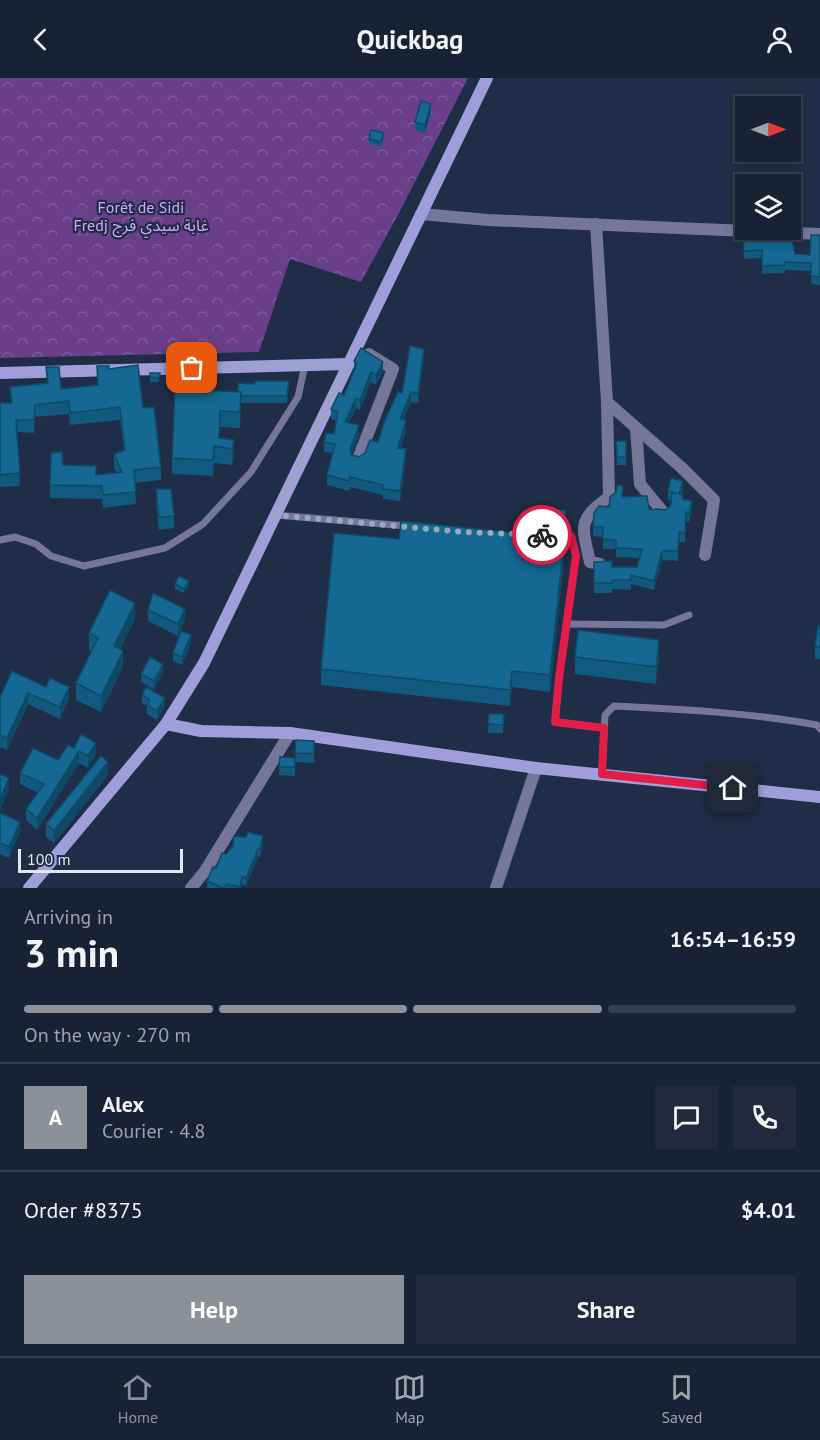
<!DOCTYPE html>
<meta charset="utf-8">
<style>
body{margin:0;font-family:"PT Sans","Noto Sans Arabic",sans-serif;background:#202a3c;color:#f1f3f6;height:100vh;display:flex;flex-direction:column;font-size:22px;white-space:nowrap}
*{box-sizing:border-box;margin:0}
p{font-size:20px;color:#9ea4ac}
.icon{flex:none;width:33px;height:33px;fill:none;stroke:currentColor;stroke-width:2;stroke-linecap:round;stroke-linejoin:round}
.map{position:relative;height:810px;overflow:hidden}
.panel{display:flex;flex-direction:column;background:#172234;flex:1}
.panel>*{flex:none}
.needle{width:39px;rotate:90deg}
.tools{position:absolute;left:735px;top:18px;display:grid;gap:12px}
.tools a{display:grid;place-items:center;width:66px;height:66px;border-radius:0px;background:#172234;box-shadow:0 3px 9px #0003,0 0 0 2px #363f4f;font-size:30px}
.scale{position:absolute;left:18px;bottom:15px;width:165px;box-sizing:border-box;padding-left:6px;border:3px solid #dee8f9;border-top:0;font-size:16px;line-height:21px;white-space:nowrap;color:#dee8f9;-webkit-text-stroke:4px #1f2d46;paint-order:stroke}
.pin{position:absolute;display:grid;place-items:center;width:51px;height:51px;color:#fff;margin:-26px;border-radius:12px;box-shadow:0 3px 9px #0006}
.courier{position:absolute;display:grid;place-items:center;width:60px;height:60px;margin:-30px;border:4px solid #e11d48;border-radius:50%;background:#fff;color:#222;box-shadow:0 2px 8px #0007}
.headline em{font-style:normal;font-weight:800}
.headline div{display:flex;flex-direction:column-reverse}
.headline{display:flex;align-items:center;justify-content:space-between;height:102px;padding:0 24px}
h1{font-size:39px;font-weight:800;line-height:45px}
.bar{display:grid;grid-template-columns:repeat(4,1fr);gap:9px 6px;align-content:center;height:72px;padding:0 24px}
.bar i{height:8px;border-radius:4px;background:#363f4f}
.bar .selected{background:#8c9099}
.bar p{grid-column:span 4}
.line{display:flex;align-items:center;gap:15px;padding:0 24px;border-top:2px solid #363f4f}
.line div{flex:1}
.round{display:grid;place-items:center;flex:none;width:63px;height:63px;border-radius:0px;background:#202a3c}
.primary-button{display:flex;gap:12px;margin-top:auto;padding:12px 24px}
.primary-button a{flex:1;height:69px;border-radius:0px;background:#8c9099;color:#fff;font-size:24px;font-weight:800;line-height:69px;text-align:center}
.primary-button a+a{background:#202a3c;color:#f1f3f6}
header{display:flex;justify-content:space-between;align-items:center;height:78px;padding:0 24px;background:#172234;font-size:27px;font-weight:800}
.tab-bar{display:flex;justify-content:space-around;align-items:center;height:84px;border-top:2px solid #363f4f;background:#172234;font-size:16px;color:#9ea4ac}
.tab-bar a{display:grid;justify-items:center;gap:3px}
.tab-bar .selected{color:#8c9099}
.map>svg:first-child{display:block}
</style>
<header><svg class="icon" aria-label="back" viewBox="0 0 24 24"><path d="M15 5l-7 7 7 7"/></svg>Quickbag<svg class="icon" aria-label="person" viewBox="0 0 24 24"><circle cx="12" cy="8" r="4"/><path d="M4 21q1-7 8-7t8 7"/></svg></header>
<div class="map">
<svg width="820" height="810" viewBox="0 0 820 810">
<defs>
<pattern id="forest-crowns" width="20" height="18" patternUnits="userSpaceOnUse" patternTransform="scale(1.5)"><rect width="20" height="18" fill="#6a3f8a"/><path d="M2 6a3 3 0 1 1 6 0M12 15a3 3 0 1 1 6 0" fill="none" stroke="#7f5b9b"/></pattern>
</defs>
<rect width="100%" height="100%" fill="#1f2d46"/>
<path fill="url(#forest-crowns)" d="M 0,0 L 468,0 L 399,135 L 361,204 L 290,181 L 259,274 L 0,280 Z"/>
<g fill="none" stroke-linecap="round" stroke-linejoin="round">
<g stroke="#76769b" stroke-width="7">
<path d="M 275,437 L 407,448"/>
<path d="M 556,458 L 571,458 L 576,478 L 559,600 L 555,644 L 604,650"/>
<path d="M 0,462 L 15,459 L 36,466 L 51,478 L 84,488 L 165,470 L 203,446 L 251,394 L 298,319 L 305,287"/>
<path d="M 567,546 L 664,547 L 689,537"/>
<path d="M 602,696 L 605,637 L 614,628 C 682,631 750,635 817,647 L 820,651"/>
</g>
<g stroke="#76769b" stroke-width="12">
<path d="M 421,136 L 488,142 L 820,156"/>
<path d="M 596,146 L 607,324 L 609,419 C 577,442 582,448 590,484 L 600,486"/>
<path d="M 607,324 L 682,390 L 714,422 L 705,477"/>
<path d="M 636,350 L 640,406 L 663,434"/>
<path d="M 358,381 L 393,291 L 369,276"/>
<path d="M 191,810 L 205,793 L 290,655"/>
<path d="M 496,810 L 536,690"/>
</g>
<g stroke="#a09eda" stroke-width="12">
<path d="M 0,295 L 348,286"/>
<path d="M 166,646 L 201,653 L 290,655 L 536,690 L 820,719"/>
<path d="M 29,810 L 166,646 L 204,585 L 487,0"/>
</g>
</g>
<g fill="#11597e">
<path d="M 431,34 L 425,55 L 415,52 L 415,44 Z"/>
<path d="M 384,59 L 381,69 L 369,65 L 369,61 Z"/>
<path d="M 743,155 L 778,158 L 795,176 L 810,177 L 820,157 L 820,207 L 811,206 L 811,193 L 785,192 L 785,195 L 762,196 L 762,180 L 744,181 Z"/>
<path d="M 424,281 L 418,325 L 411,324 L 403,342 L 406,352 L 401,371 L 406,381 L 400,423 L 383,421 L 383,417 L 350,409 L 349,413 L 327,407 L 327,397 L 332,375 L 324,374 L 324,364 L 334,356 L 337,343 L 331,341 L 331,331 L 344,317 L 354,292 L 354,283 L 383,294 L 376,307 L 371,304 L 360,332 L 356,330 L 349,345 L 359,357 L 352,376 L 359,379 L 378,364 L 402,315 Z"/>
<path d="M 97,288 L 109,291 L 143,330 L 161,389 L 161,402 L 135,405 L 136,426 L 103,430 L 102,421 L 50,420 L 51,375 L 63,387 L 96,397 L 117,395 L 114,389 L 114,376 L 124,373 L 120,342 L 70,347 L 69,336 L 35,339 L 34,355 L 17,354 L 20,408 L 0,409 L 0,325 L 11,325 L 10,309 L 47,305 L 46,289 L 61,311 L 97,307 Z"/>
<path d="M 193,290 L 205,290 L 204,306 L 193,306 Z"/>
<path d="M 150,295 L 160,295 L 159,304 L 150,304 Z"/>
<path d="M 289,310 L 287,325 L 241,325 L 240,350 L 220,349 L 219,360 L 234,362 L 234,378 L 232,387 L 214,385 L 213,398 L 172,396 L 172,380 L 238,314 Z"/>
<path d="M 616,363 L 626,363 L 626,387 L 617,387 Z"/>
<path d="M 156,411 L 174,438 L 174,450 L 159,452 L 156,424 Z"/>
<path d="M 668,413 L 683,413 L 682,416 L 683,421 L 692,433 L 689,444 L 686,444 L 685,464 L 679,464 L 678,483 L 662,482 L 654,512 L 631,506 L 631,512 L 612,511 L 612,515 L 594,515 L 594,484 L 612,489 L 637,489 L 639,480 L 616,479 L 616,471 L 603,471 L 603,459 L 593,458 L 593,449 L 609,429 L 623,419 L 649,432 L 665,432 L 671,427 L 671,423 L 668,422 Z"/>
<path d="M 566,437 L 565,448 L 556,446 L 556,442 Z"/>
<path d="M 399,461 L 565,471 L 550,614 L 512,609 L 510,628 L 321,607 L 321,591 Z"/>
<path d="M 175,506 L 189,507 L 184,515 L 175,511 Z"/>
<path d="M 148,532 L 185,542 L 178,558 L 148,543 Z"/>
<path d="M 135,541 L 120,571 L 123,589 L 101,634 L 76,622 L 76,605 L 92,573 L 89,572 L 89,555 Z"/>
<path d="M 820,548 L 820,581 L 815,581 L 815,568 Z"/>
<path d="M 191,566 L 182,587 L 173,583 L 173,575 Z"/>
<path d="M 659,578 L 656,606 L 575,596 L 575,579 Z"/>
<path d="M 12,593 L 69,621 L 60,641 L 28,626 L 7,672 L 0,669 L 0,619 Z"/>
<path d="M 163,595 L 154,611 L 141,604 L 141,596 Z"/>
<path d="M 142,617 L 165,628 L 157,642 L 147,636 L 147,628 L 142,625 Z"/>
<path d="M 489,636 L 504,636 L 503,655 L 488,655 Z"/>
<path d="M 296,662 L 314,663 L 314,685 L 295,684 Z"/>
<path d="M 74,670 L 96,676 L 88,690 L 79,685 L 37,752 L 26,742 L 26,731 L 38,715 L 20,706 L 20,695 L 58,682 Z"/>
<path d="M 280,679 L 295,680 L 295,698 L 279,697 Z"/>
<path d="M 108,697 L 54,765 L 46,759 L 46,746 Z"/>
<path d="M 0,735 L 20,754 L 9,780 L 0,776 Z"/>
<path d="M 263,766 L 260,779 L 258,779 L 246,808 L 242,806 L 241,810 L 207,810 L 207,803 L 216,790 Z"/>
</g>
<g fill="#0e4966">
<path d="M 431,26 L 431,34 L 425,55 L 425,47 Z"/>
<path d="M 424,271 L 424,281 L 418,325 L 418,315 Z"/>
<path d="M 383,284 L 383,294 L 376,307 L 376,297 Z"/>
<path d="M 371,294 L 371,304 L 360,332 L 360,322 Z"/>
<path d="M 411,314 L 411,324 L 400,351 L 400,341 Z"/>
<path d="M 356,320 L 356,330 L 345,354 L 345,344 Z"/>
<path d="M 406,342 L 406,352 L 398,380 L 398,370 Z"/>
<path d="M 359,347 L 359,357 L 350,382 L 350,372 Z"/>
<path d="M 234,362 L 234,378 L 232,387 L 232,371 Z"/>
<path d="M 406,371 L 406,381 L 400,423 L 400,413 Z"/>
<path d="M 683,403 L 683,413 L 679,425 L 679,416 Z"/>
<path d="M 692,423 L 692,433 L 689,444 L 689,435 Z"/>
<path d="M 565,455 L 565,471 L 550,614 L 550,597 Z"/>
<path d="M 662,473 L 662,482 L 654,512 L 654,503 Z"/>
<path d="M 189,503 L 189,507 L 184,515 L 184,511 Z"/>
<path d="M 135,525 L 135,541 L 114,585 L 114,568 Z"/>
<path d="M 185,531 L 185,542 L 178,558 L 178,546 Z"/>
<path d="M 191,557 L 191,566 L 182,587 L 182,579 Z"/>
<path d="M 659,562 L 659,578 L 656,606 L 656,589 Z"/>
<path d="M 123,573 L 123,589 L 101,634 L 101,618 Z"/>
<path d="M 163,586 L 163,595 L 154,611 L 154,603 Z"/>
<path d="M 512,593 L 512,609 L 510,628 L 510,612 Z"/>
<path d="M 69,609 L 69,621 L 60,641 L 60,629 Z"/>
<path d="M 28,615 L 28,626 L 7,672 L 7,660 Z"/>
<path d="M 165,620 L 165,628 L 157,642 L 157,633 Z"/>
<path d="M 96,665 L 96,676 L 88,690 L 88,678 Z"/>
<path d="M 79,673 L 79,685 L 37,752 L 37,740 Z"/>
<path d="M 108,684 L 108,697 L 54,765 L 54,753 Z"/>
<path d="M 9,700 L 9,711 L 0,733 L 0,722 Z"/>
<path d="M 20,744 L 20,754 L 9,780 L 9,769 Z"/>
<path d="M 263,758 L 263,766 L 260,779 L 260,771 Z"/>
<path d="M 258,771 L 258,779 L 246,808 L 246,800 Z"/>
</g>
<g fill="#146892" stroke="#0e4966" stroke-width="1.5">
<path d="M 421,23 L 431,26 L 425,47 L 415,44 Z"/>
<path d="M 371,52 L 384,55 L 381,64 L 369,61 Z"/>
<path d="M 776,154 L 778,158 L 791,156 L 795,176 L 810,177 L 811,157 L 820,157 L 820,199 L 811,198 L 811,185 L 785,184 L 785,187 L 762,188 L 762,172 L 744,173 L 743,155 Z"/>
<path d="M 410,268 L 424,271 L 418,315 L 411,314 L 400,341 L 406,342 L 398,370 L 406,371 L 400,413 L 383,411 L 383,407 L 350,399 L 349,403 L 327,397 L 335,366 L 324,364 L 326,355 L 334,356 L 338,334 L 331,331 L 339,315 L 344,317 L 357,285 L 354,283 L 361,270 L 383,284 L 376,297 L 371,294 L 360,322 L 356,320 L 345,344 L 359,347 L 350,372 L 352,377 L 359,379 L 365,375 L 370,362 L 378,364 L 385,342 L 398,314 L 402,315 Z"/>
<path d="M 138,287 L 143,330 L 154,329 L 161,389 L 134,392 L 136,414 L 103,417 L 102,408 L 50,407 L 51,375 L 62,374 L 63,387 L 96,388 L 96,397 L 122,394 L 114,376 L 125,372 L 120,329 L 70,335 L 69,323 L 35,327 L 34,342 L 16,342 L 20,395 L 0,397 L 0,325 L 12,325 L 10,309 L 48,305 L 46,289 L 59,289 L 61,311 L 98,307 L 97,288 L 109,288 L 109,291 Z"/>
<path d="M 193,290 L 205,290 L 204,297 L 193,297 Z"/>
<path d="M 150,295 L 160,295 L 159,300 L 150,299 Z"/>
<path d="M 255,303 L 289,303 L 287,318 L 241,318 L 241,314 L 238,314 L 238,305 L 255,306 Z"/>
<path d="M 175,311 L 241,314 L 240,334 L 220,333 L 219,360 L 234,362 L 232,371 L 214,368 L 213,382 L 172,380 Z"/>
<path d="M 616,363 L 626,363 L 626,379 L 617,379 Z"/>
<path d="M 671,400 L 683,403 L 679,416 L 683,417 L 682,421 L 692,423 L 689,435 L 686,434 L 685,455 L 679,454 L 678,473 L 662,473 L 654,503 L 631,497 L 631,502 L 612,502 L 612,505 L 594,505 L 594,484 L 612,483 L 612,489 L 637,489 L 642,471 L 616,470 L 616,462 L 603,461 L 603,449 L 593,449 L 594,435 L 599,428 L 609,429 L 610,419 L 616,414 L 617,407 L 623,408 L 622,419 L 647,418 L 649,432 L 658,431 L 665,432 L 671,427 L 672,414 L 677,416 L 668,413 Z"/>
<path d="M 156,411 L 171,411 L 174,438 L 159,439 Z"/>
<path d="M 557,432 L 566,432 L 565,443 L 556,442 Z"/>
<path d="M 401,443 L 536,457 L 537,450 L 565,455 L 550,597 L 512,593 L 510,612 L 321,591 L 334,455 L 399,461 Z"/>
<path d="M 179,498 L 189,503 L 184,511 L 175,506 Z"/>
<path d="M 110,512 L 135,525 L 114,568 L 123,573 L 101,618 L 76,605 L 98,560 L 89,555 Z"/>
<path d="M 153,515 L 185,531 L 178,546 L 148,532 Z"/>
<path d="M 818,548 L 820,548 L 820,569 L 815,568 Z"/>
<path d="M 578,552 L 659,562 L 656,589 L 575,579 Z"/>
<path d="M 181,553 L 191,557 L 182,579 L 173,575 Z"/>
<path d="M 150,579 L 163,586 L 154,603 L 141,596 Z"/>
<path d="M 12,593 L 46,609 L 50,600 L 69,609 L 60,629 L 28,615 L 7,660 L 0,657 L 0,619 Z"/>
<path d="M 146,609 L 165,620 L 157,633 L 147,627 L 150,622 L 142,617 Z"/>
<path d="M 489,636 L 504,636 L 503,647 L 488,646 Z"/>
<path d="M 81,656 L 96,665 L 88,678 L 79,673 L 37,740 L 26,731 L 44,706 L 20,695 L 33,670 L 58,682 L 68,667 L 74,670 Z"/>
<path d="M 296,662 L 314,663 L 314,676 L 295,675 Z"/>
<path d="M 101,678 L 108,684 L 54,753 L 46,746 Z"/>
<path d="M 280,679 L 295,680 L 295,689 L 279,689 Z"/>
<path d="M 0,696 L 9,700 L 0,722 Z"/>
<path d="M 0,735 L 20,744 L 9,769 L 0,765 Z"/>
<path d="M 248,754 L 263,758 L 260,771 L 258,771 L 246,800 L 242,798 L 240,809 L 226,806 L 224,810 L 223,810 L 207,803 L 213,789 L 216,790 L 222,775 L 226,776 L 233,768 L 234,758 L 246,759 Z"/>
</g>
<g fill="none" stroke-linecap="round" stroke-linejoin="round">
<path stroke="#9ba7ba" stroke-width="6" stroke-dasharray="0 10.8" d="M 192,290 L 348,286 L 275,437 L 463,454 L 542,457"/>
<path stroke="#e11d48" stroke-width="8" d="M 542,457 L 571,458 L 576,478 L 559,600 L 555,644 L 604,650 L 602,696 L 733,710"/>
</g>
<g text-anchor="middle" stroke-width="4.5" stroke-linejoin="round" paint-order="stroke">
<g font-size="16" fill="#d6a8fb" stroke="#1f2d46">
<text x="141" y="135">Forêt de Sidi<tspan x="141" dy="18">Fredj غابة سيدي فرج</tspan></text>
</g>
</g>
</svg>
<div class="tools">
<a><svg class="needle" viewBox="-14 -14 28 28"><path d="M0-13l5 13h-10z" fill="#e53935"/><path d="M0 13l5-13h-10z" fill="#9ea4ac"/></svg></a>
<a><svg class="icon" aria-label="layers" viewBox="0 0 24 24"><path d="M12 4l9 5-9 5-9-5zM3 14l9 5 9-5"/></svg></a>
</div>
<div class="scale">100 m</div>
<div class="pin" style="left:192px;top:290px;background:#ea580c"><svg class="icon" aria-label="bag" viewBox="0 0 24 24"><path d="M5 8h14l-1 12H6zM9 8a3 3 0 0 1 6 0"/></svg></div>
<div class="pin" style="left:733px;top:710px;background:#1f2937"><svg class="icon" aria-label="home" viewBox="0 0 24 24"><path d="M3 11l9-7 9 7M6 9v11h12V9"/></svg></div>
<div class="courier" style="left:542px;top:457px"><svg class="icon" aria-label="bike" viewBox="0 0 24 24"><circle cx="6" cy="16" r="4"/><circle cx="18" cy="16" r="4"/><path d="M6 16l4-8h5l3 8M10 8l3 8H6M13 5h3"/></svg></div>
</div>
<section class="panel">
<div class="headline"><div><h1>3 min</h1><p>Arriving in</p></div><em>16:54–16:59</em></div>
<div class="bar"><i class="selected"></i><i class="selected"></i><i class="selected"></i><i></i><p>On the way · 270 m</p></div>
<div class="line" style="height:108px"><b class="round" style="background:#8c9099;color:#fff">A</b><div><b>Alex</b><p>Courier · 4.8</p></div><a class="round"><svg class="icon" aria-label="chat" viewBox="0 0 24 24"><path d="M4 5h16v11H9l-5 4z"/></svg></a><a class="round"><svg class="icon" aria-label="phone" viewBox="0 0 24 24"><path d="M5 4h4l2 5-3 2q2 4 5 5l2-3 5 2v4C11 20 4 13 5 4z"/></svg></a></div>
<div class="line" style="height:78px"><div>Order #8375</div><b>$4.01</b></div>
<div class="primary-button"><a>Help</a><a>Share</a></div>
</section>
<nav class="tab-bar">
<a class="selected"><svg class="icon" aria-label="home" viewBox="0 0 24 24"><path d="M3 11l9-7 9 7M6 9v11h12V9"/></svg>Home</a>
<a><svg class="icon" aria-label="map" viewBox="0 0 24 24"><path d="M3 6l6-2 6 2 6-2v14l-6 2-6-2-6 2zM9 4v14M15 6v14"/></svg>Map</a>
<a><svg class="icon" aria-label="saved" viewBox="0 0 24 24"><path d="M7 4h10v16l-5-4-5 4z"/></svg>Saved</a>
</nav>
